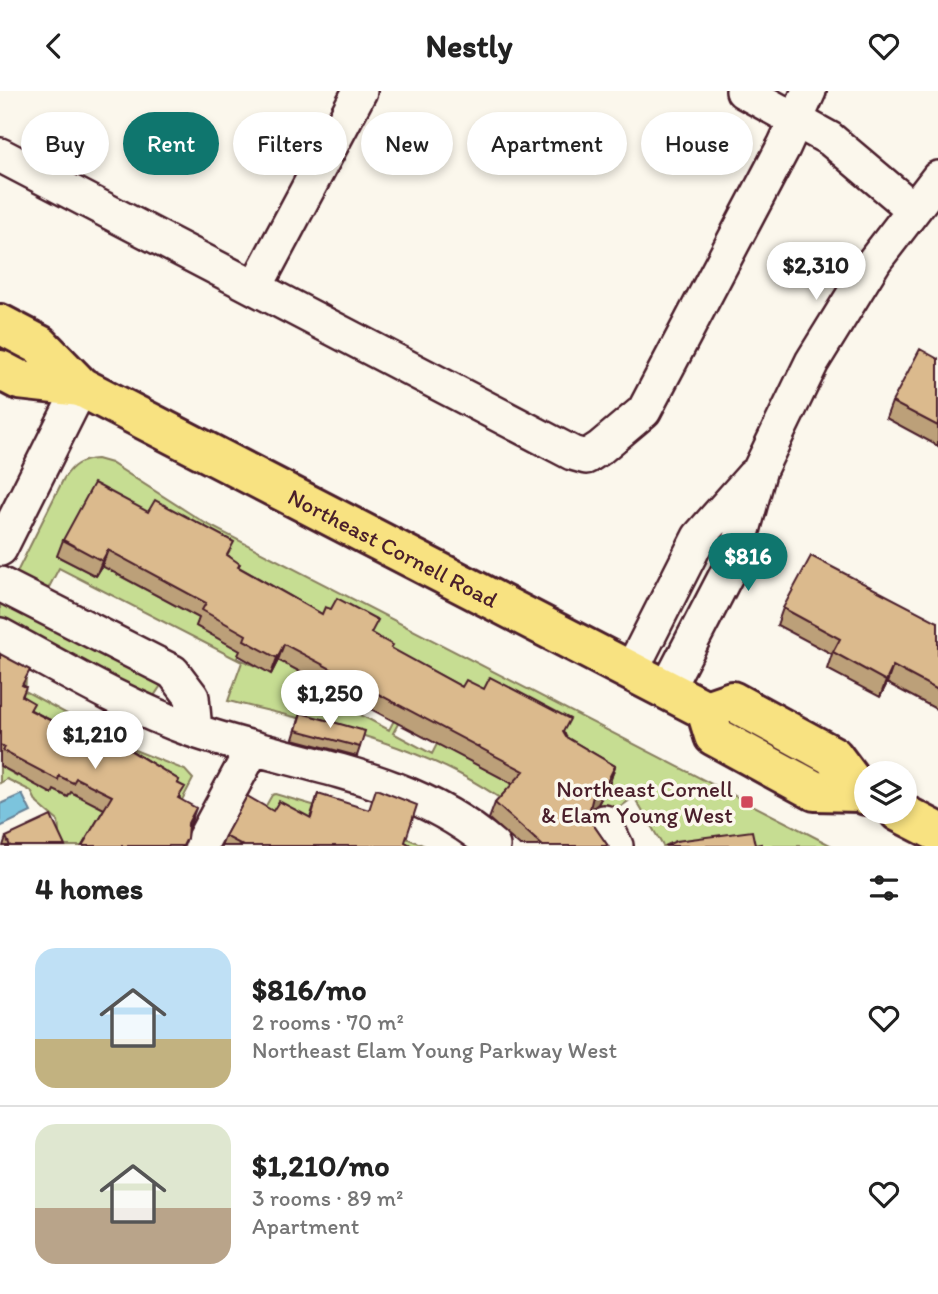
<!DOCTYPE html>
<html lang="en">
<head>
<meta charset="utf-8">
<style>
  :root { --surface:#fff; --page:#f2f2f2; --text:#222; --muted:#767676; --line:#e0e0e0; --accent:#0f766e }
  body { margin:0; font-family:Itim,sans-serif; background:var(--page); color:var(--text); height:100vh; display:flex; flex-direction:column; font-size:26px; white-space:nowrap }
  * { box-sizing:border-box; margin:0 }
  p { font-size:23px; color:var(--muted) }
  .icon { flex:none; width:38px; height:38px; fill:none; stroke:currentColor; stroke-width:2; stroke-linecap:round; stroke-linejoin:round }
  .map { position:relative; height:755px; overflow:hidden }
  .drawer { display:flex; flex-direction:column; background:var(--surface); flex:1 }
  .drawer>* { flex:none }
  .guide { position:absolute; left:21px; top:21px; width:896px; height:63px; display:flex; gap:14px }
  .tools { position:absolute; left:854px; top:670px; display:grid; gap:14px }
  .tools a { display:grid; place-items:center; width:63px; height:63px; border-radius:50%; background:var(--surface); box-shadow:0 4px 10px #0003; font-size:35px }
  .price { position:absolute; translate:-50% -60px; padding:0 16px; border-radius:24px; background:#fff; color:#222; font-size:23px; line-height:46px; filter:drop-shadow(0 2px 4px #0008) }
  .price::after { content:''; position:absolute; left:50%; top:42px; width:21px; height:16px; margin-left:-10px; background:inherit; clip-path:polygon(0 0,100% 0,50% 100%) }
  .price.current { background:var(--accent); color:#fff }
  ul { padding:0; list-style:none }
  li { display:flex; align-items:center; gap:21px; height:175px; padding:0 35px }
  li+li { border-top:2px solid var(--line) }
  li span { display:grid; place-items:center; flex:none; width:196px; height:140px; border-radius:21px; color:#555 }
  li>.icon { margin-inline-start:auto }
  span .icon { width:84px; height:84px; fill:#fffc; stroke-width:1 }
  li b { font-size:30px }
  h2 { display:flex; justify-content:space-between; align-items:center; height:84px; padding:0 35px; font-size:30px }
  .tag { padding:0 24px; border-radius:32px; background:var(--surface); box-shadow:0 4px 10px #0003; font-size:24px; line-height:63px }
  .tag.current { background:var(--accent); color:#fff }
  header { display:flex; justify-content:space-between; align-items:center; height:91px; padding:0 35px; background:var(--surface); font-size:32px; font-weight:800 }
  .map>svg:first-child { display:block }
  .green { fill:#c6dd92; stroke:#887e5e; stroke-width:2; fill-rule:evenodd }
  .water { fill:#7cc4dd; stroke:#688296; stroke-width:2 }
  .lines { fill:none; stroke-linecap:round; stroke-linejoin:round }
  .minor-casing { stroke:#4a1f2b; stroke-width:38 }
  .highway-casing { stroke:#4a1f2b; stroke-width:44 }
  .minor { stroke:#fbf7ec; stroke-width:33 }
  .highway { stroke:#f8e281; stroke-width:38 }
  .wall { fill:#bca079; stroke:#4a1f2b; stroke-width:2 }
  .shaded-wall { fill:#998263; stroke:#4a1f2b; stroke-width:2 }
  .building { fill:#dbba8d; stroke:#4a1f2b; stroke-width:2 }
  .poi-dot { fill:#d1495b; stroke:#fbf7ec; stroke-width:2.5 }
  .labels { text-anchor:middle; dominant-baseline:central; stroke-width:7; stroke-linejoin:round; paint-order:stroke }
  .street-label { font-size:23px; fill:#4a1f2b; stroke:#fbf7ec }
  .poi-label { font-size:23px; fill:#4a1f2b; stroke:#fbf7ec; text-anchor:end }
</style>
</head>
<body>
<header><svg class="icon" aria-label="back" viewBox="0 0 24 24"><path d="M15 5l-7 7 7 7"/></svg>Nestly<svg class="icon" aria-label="heart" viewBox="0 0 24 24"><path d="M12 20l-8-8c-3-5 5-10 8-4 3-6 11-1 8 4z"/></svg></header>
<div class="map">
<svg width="938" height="755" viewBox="0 0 938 755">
  <rect width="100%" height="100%" fill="#fbf7ec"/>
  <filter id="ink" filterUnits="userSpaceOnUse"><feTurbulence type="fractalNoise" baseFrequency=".0143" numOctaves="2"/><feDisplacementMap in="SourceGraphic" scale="14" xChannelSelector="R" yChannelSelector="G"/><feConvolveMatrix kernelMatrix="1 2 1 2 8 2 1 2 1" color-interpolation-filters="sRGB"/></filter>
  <g filter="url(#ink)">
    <path class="green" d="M97 368 111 372 205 432 832 755H663L634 706 615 720 581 755H554C474 663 340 637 228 610L242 571 59 477 35 523 153 582 159 587 160 596 154 605H140L23 546 12 566C27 574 27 584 25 600L127 656 185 679 193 688 158 755H145L156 733 164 737 179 710 172 706 174 702 132 677 119 698 123 700 114 715 110 713 93 743 96 746 91 755H53L50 749 59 741 58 730 37 712 31 700 7 688 0 692V675L17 685 20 681 52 703 54 699 67 706 71 701 82 706 107 657 79 643 65 670 59 667 65 654 32 636 25 649 19 646 29 626 16 619 21 610 17 608 25 593 17 589 21 581 5 572 0 580V515L64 387C73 374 80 369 97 368ZM88 408 142 437 149 425 186 445 179 457 186 460 194 448 228 466 222 480 225 484 258 506 232 555 196 535 200 527 116 483 117 479 104 472 96 485 57 465ZM268 512 316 538 320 532 325 534 331 523 372 545 365 558 387 569 385 573 415 589 389 639 357 622 364 609 347 600 344 604 278 569 271 582 237 567ZM420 593 456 612 460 605 478 614 485 602 522 622 515 634 522 638 529 625 564 644 558 657 561 661 609 691 583 740 554 725 560 712 539 701 536 705 452 660 453 656 439 649 432 663 393 642Z
      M275 703 364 729 425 755H243L272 704Z"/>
    <path class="water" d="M22 703 31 721 0 736V713Z"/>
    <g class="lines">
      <defs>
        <path id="minor" d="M743 0 830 48 913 118
          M0 64 572 362 586 366 600 357 644 320 784 55 809 0
          M255 197 360 0
          M0 458 81 296
          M0 493 173 581 192 606 195 640
          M0 544C63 578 125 615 192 639 293 674 409 682 493 755
          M631 580 699 446 753 385
          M667 598 736 465 760 378 812 271 875 169 938 87
          M604 731 616 755
          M200 755 253 657"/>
        <g id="highway">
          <path id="s1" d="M0 233 40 254 81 296 706 619 714 645 815 700 860 701 866 704"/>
          <path d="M0 279 19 289 81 296"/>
          <path d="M706 619 732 610 833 665 860 701"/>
          <path d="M899 721 938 741"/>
        </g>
      </defs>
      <use href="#minor" class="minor-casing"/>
      <use href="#highway" class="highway-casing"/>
      <use href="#minor" class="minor"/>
      <use href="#highway" class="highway"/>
    </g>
    <path class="wall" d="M938 268V355L886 327 892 311Z
      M63 449 229 465 239 476 322 523 373 543 391 558 462 596 565 643 566 646 615 675 610 691 598 713 590 719 588 726 608 755H520L489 728 495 712 513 693 278 569 271 583 238 564 240 560 196 535 199 527 102 475 96 485 57 465Z
      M783 517 938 531V619L887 592 880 606 827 578 832 563 777 534Z
      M0 563 24 595 23 606 31 619 77 643 111 647 179 689 178 692 180 708 191 731 188 737 187 747 184 755H82L104 718 71 701 68 706 54 699 52 703 0 675Z
      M301 622 360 656 357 665 293 648Z
      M318 703 412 755H221L225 745 273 720 310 727Z
      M6 746 65 755H3Z"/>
    <path class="shaded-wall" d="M108 459 102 475 96 485 102 470Z
      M284 553 278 569 271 583 277 567Z
      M893 575 887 592 880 606 886 590Z
      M615 675 610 691 598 713 588 721 593 705Z
      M196 717 191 731 183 746 188 732Z"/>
    <path class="building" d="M920 258 938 268V335L892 311Z
      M94 392 148 421 155 409 234 451 227 464 240 473 238 476 322 523 325 516 331 518 337 507 378 529 371 542 393 554 391 557 462 596 466 589 484 598 490 586 570 628 563 641 566 646 615 675 604 697 593 705 588 726 608 755H543L495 712 524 680 284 553 277 567 244 549 246 544 202 519 206 512 108 459 102 470 63 449Z
      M811 465 938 531V599L893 575 886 590 833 561 840 548 783 517Z
      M0 563 30 579 22 594 26 596 22 605 34 612 30 619 77 643 84 629 112 643 110 647 179 689 177 692 185 696 178 707 196 717 188 732 187 747 183 755H82L112 705 76 687 73 692 59 685 58 689 3 660 5 656 0 654Z
      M301 622 365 640 360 656 296 639Z
      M376 698 417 714 405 751 412 755H244L225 745 247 705 273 720 279 710 311 727 318 703 369 719Z
      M51 725 65 755H10L6 746Z
      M752 740 755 754 761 753V755H665L676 750Z"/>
  </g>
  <rect class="poi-dot" x="740" y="704" width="14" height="14" rx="3.5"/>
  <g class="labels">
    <g class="street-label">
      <text stroke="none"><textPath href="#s1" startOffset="455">Northeast Cornell Road</textPath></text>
    </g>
    <g class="poi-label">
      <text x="733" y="698">Northeast Cornell<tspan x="733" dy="26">&amp; Elam Young West</tspan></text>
    </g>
  </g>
</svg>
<div class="tools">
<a><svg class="icon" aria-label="layers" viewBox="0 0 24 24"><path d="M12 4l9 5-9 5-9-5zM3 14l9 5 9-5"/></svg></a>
</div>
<b class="price" style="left:816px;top:211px">$2,310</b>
<b class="price current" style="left:748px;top:502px">$816</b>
<b class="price" style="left:330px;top:639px">$1,250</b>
<b class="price" style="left:95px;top:680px">$1,210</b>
<div class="guide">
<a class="tag">Buy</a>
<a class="tag current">Rent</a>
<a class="tag">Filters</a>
<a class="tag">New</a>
<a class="tag">Apartment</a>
<a class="tag">House</a>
</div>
</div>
<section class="drawer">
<h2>4 homes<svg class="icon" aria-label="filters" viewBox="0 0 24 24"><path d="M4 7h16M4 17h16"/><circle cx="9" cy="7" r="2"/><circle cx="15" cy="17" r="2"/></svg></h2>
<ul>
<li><span style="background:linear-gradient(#bfe0f5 65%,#c2b280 0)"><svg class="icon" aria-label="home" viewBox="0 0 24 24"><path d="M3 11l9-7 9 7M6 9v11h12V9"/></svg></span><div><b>$816/mo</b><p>2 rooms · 70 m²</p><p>Northeast Elam Young Parkway West</p></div><svg class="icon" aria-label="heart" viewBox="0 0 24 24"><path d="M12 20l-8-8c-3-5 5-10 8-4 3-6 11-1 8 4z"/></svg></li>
<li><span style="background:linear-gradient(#dfe7d0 60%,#b9a48a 0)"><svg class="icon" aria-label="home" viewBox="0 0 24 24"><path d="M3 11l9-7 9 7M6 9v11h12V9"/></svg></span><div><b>$1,210/mo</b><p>3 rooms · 89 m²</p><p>Apartment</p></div><svg class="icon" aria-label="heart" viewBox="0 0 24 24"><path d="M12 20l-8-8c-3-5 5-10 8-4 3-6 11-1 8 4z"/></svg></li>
</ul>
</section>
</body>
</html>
